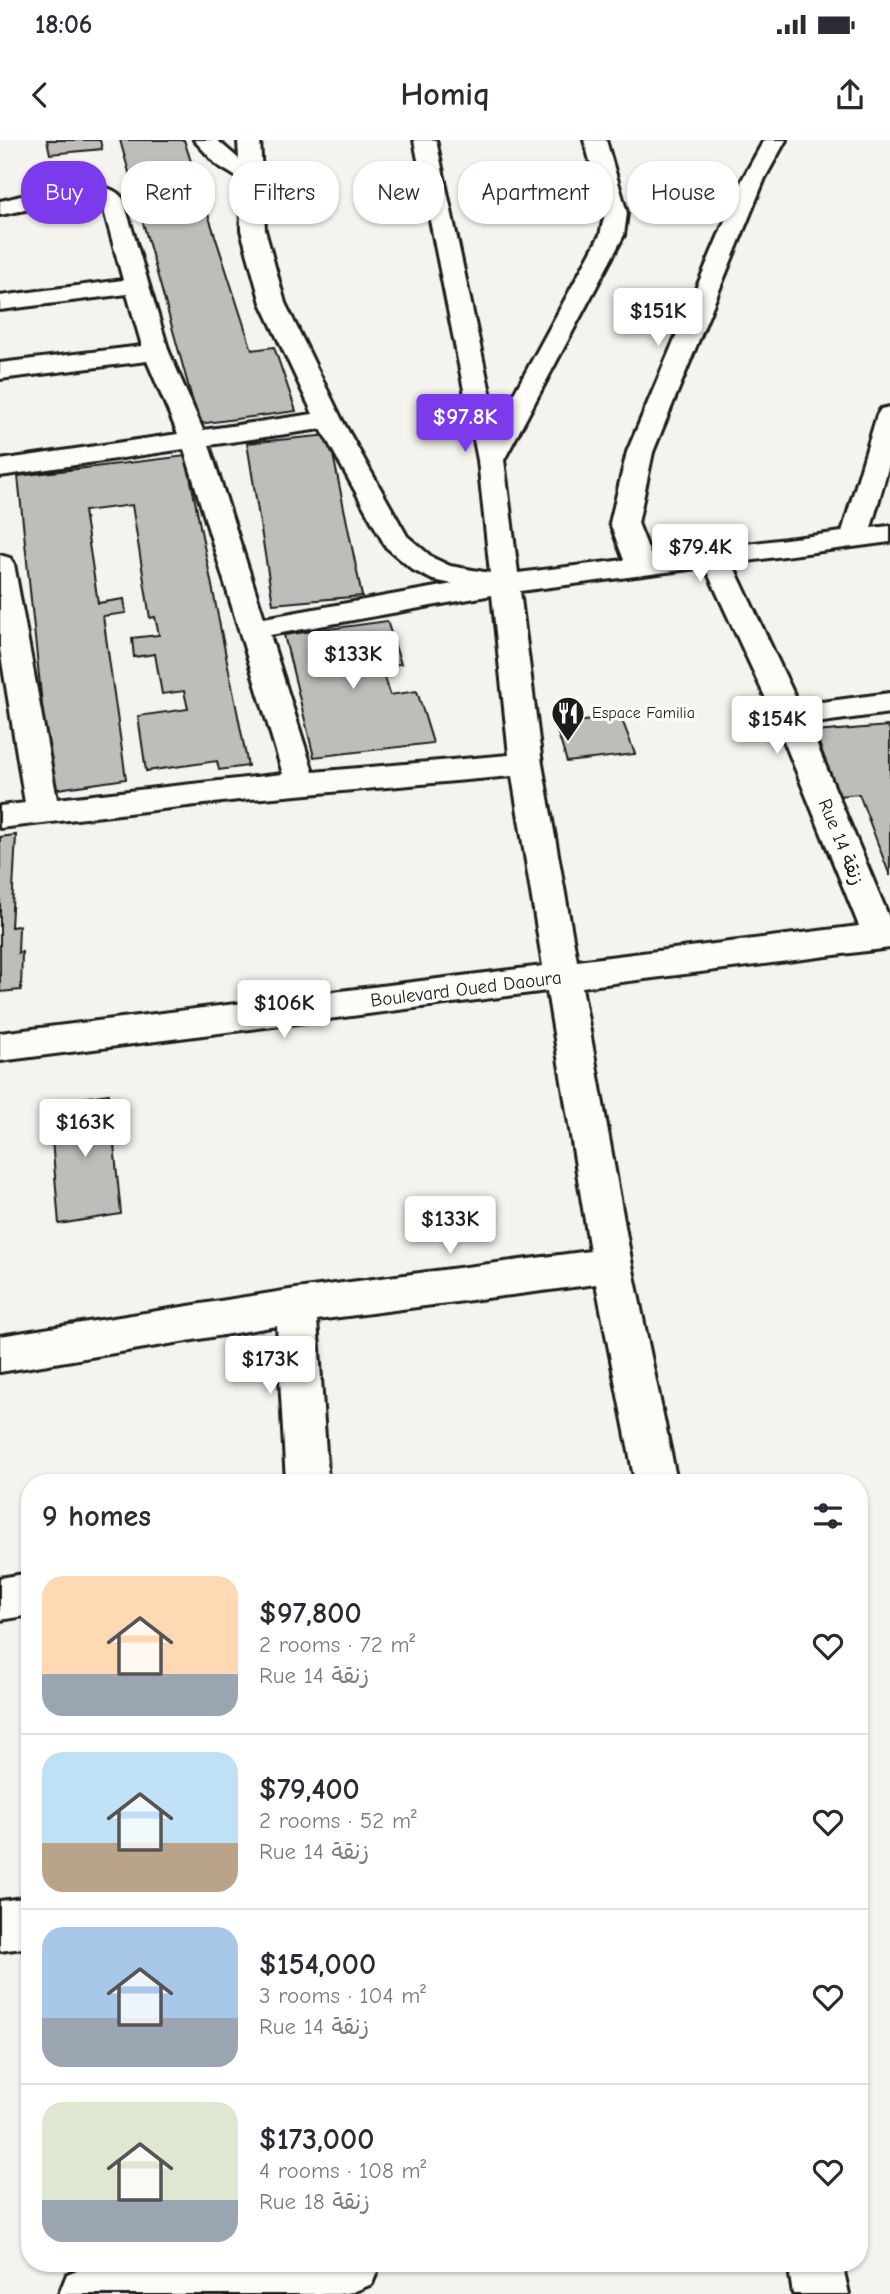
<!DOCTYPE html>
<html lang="en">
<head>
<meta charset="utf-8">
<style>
  :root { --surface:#fff; --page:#f2f2f3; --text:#2b2b33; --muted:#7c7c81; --line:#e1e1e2; --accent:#7c3aed }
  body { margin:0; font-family:"Comic Neue","Playpen Sans Arabic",sans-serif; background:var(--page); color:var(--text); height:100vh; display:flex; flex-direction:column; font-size:26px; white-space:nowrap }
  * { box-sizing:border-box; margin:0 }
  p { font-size:23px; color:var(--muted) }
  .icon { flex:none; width:38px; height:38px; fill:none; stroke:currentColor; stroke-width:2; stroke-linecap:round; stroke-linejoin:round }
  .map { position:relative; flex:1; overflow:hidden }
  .drawer { position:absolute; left:21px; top:1334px; width:847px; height:798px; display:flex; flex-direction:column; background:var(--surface); border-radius:28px; box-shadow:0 2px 5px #0004 }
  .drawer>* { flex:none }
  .top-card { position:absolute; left:21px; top:21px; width:849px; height:63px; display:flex; gap:14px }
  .price { position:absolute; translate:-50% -60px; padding:0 16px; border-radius:7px; background:#fff; color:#222; font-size:23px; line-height:46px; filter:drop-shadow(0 2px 4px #0008) }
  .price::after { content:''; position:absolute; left:50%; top:42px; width:21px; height:16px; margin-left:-10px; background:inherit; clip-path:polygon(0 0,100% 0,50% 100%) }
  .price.active { background:var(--accent); color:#fff }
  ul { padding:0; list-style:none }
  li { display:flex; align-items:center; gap:21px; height:175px; padding:0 21px }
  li+li { border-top:2px solid var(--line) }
  li span { display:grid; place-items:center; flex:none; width:196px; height:140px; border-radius:21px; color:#555 }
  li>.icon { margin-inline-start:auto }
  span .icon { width:84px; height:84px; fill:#fffc; stroke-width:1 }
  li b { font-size:30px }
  h2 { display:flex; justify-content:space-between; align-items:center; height:84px; padding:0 21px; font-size:30px }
  .tag { padding:0 24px; border-radius:28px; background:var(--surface); box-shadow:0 2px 5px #0004; font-size:24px; line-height:63px }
  .tag.active { background:var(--accent); color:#fff }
  .status { display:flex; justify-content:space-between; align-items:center; height:49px; padding:0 35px; background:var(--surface); direction:ltr }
  .status svg { height:19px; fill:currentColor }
  header { display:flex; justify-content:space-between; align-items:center; height:91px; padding:0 21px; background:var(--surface); font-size:32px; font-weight:600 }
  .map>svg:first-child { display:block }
  .building { fill:#bebdba; stroke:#1c1c1c; stroke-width:2 }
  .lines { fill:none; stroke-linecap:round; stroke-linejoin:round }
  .minor-casing { stroke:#1c1c1c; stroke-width:6 }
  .minor { fill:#fdfcf7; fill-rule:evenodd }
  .labels { text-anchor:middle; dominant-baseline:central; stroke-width:6; stroke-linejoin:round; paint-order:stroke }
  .far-poi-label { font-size:16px; fill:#1c1c1c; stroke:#fdfcf7; text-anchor:start }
  .street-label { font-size:19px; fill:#1c1c1c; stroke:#fdfcf7 }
</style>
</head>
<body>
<div class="status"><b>18:06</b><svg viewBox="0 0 49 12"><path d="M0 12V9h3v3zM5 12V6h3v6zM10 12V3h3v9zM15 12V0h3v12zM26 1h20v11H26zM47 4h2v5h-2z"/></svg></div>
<header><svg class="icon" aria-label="back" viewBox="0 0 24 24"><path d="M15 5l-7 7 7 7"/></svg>Homiq<svg class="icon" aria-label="share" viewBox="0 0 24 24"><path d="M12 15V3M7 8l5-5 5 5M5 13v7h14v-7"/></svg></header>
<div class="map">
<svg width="890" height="2154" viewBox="0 0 890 2154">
  <rect width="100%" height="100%" fill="#f4f3ee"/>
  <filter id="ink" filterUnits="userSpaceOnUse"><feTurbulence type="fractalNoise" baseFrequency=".0143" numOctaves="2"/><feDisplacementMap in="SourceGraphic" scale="14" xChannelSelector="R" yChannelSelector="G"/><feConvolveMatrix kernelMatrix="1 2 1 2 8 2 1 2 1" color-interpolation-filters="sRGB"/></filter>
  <g filter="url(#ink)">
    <path class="building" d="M47 0H100L102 9 50 14Z
      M120 0H184L252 210 274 207 296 271 199 284Z
      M329 295 362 456 273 464 247 303Z
      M186 316 248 626 219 630 217 621 146 631 138 576 188 569 184 551 162 554 155 514 134 517 132 498 159 495 155 477 150 478 132 365 84 371 98 463 124 459 126 473 103 476 126 639 51 650 18 336Z
      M387 481 401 524 382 526 390 555 417 551 433 603 314 617 284 495Z
      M621 577 635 614 567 622 555 584Z
      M888 586 890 591V736L859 654 838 656 815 592Z
      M16 695 11 787 19 786 18 813 22 812 21 850 0 852V697Z
      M109 954 121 1074 59 1084 49 963Z"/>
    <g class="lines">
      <defs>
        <path id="minor" d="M194 0H217L239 19 238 0H260L265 90 285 163 342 280 407 396 433 418 450 426 490 433 478 320 414 0H436L497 285 600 95 605 73 584 0H606L627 73 624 95 504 320 518 433 624 420 610 383 627 312 743 38 764 0H786L765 38 653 312 638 383 651 416 842 392 877 275 881 269 890 267V321L871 388 890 386V402L732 423 799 565 890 553V573L808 584 890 780V808L582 847 632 1125 677 1342H635L596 1144 317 1180 328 1342H286L277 1186 0 1232V1196L296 1149 590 1111 547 851 0 921V893L543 826 512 636 239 660 0 688V666L25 663 0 509V415L10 418 14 424 57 659 283 634 184 309 0 336V320L178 294 147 221 0 239V223L142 206 127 154 0 170V156L123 140 102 63 85 58 0 75V61C29 55 103 30 123 59L169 212 203 290 313 274 261 163 241 90 240 39 217 25ZM321 289 386 407 413 430 433 440 453 444 264 478 209 305ZM705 427 774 576 859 786 577 821 542 624 520 451ZM492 455 509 615 313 632 270 495Z
          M30 1433V1475L0 1480V1438Z
          M30 1757V1807L0 1811V1761Z
          M120 2123H379L380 2125 372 2144 353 2152 339 2154H59L67 2134 87 2126Z
          M788 2123H842L849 2154H793Z"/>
      </defs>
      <use href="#minor" class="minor-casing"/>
      <use href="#minor" class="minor"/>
    </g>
  </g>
  <defs>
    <symbol id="restaurant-pin" viewBox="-11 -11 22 30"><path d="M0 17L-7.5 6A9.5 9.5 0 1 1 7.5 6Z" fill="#1c1c1c" stroke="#fdfcf7"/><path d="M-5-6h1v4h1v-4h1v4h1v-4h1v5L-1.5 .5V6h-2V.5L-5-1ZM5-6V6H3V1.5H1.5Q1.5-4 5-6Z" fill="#fff"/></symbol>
  </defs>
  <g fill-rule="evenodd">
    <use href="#restaurant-pin" x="549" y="554" width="38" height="52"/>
  </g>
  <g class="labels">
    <g class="far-poi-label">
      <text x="592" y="573">Espace Familia</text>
    </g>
    <g class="street-label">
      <text transform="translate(841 702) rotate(68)">Rue 14 زنقة</text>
      <text transform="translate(466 849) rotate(-7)">Boulevard Oued Daoura</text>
    </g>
  </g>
</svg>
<b class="price" style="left:658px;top:208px">$151K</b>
<b class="price active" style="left:465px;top:314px">$97.8K</b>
<b class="price" style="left:700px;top:444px">$79.4K</b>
<b class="price" style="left:353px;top:551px">$133K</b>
<b class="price" style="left:777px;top:616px">$154K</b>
<b class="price" style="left:284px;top:900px">$106K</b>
<b class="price" style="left:85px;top:1019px">$163K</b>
<b class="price" style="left:450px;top:1116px">$133K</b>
<b class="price" style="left:270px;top:1256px">$173K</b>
<div class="top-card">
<a class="tag active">Buy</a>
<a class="tag">Rent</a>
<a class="tag">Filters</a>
<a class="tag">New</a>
<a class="tag">Apartment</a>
<a class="tag">House</a>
</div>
<section class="drawer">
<h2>9 homes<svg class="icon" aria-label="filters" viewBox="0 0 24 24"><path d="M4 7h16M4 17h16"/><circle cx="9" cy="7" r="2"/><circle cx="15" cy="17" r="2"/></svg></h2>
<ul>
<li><span style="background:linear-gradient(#ffd9b3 70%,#9aa5b1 0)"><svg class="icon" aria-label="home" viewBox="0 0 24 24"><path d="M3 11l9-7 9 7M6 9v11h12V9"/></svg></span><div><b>$97,800</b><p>2 rooms · 72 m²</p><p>Rue 14 زنقة</p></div><svg class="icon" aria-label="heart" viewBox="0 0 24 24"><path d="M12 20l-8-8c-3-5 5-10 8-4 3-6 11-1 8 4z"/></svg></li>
<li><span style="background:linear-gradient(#bfe0f5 65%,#b9a48a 0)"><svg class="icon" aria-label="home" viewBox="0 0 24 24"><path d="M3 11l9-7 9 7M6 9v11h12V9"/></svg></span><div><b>$79,400</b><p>2 rooms · 52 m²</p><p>Rue 14 زنقة</p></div><svg class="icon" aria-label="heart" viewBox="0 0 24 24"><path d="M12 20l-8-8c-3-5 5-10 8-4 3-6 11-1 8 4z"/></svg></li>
<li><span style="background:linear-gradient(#a9c7e8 65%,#9aa5b1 0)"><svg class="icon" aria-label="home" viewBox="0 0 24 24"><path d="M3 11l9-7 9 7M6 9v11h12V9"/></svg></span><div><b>$154,000</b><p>3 rooms · 104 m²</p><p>Rue 14 زنقة</p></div><svg class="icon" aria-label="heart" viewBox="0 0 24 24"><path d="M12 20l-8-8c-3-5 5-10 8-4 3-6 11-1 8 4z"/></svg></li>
<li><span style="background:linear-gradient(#dfe7d0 70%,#9aa5b1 0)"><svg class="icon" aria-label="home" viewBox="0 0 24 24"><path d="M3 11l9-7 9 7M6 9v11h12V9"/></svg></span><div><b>$173,000</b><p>4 rooms · 108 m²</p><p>Rue 18 زنقة</p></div><svg class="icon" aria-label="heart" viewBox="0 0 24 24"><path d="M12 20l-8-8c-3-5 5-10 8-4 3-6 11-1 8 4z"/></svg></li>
</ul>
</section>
</div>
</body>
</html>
